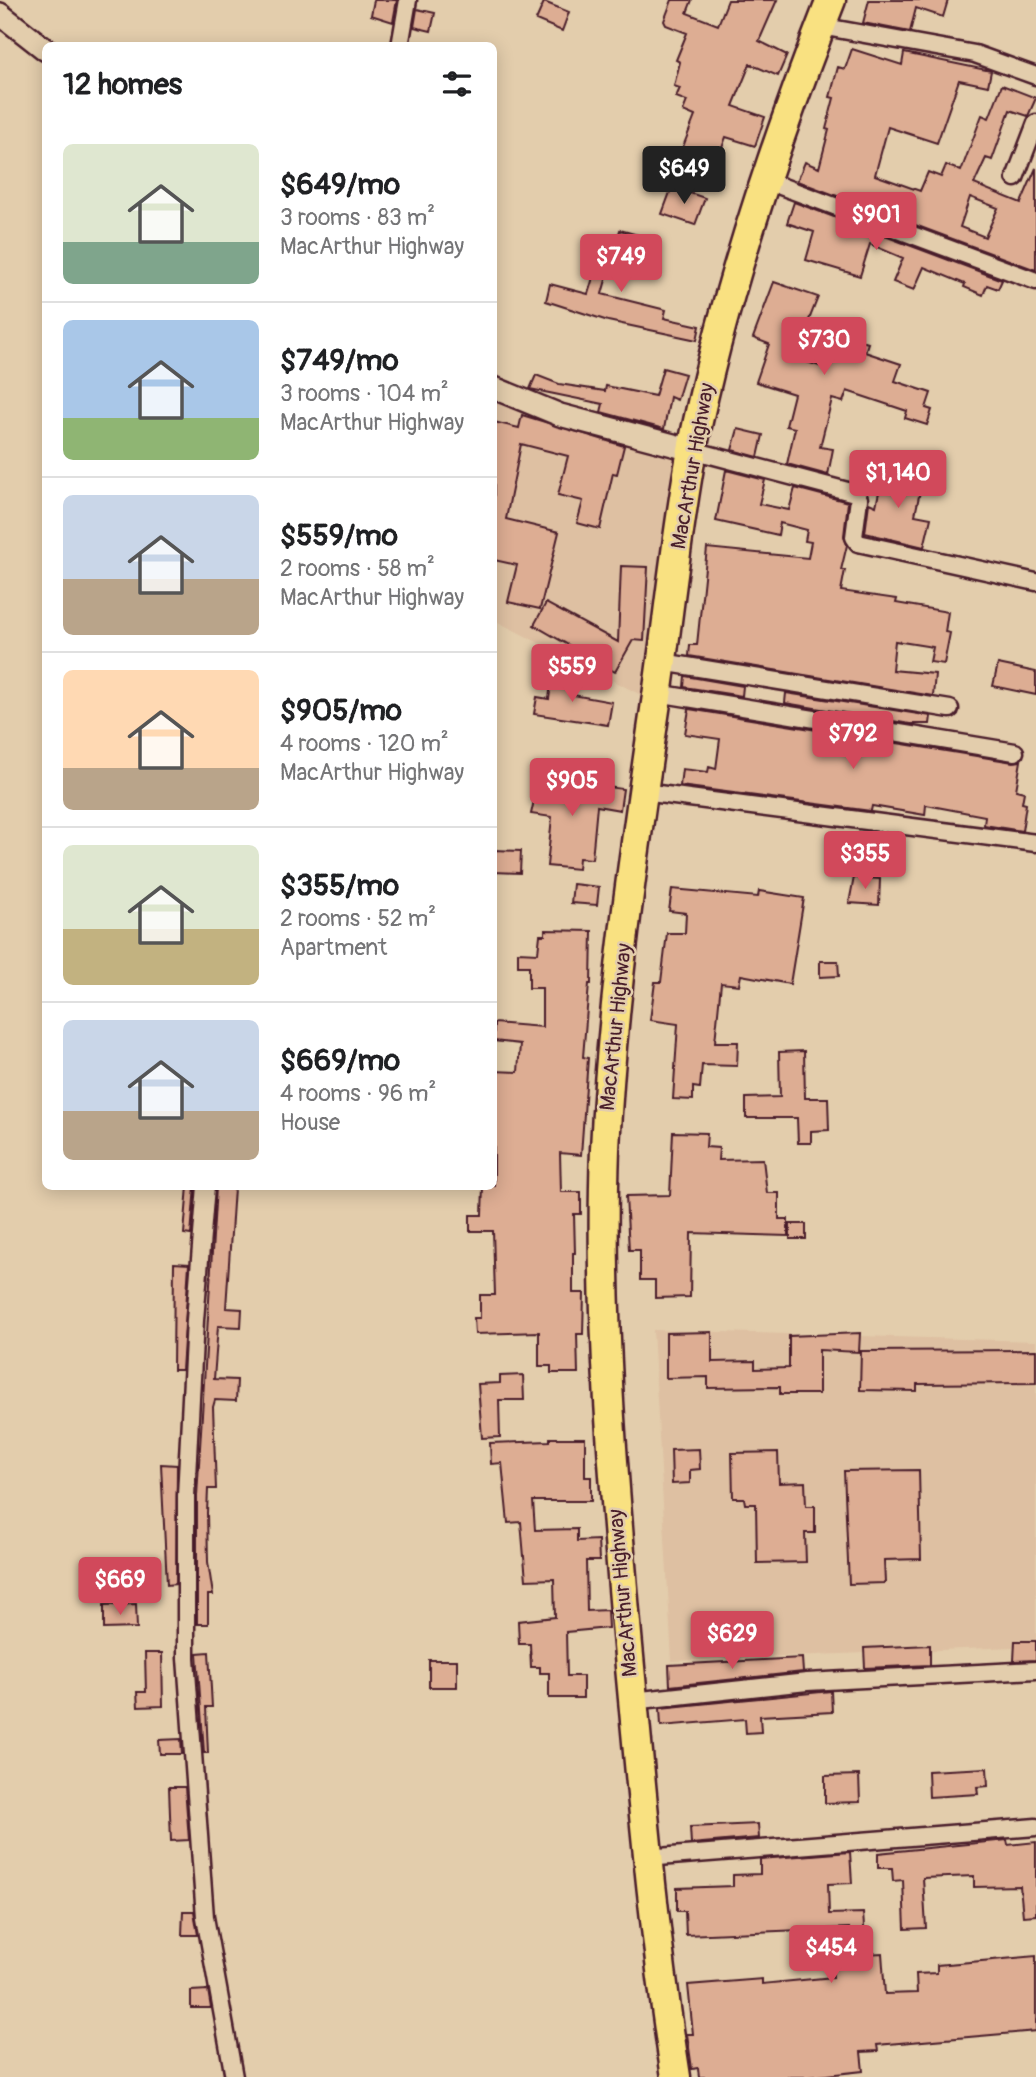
<!DOCTYPE html>
<html lang="en">
<head>
<meta charset="utf-8">
<style>
  :root { --surface:#fff; --page:#f2f2f2; --text:#202124; --muted:#757577; --line:#e0e0e0; --accent:#d1495b }
  body { margin:0; font-family:Pangolin,sans-serif; background:var(--page); color:var(--text); height:100vh; display:flex; flex-direction:column; font-size:26px; white-space:nowrap }
  * { box-sizing:border-box; margin:0 }
  p { font-size:23px; color:var(--muted) }
  .icon { flex:none; width:38px; height:38px; fill:none; stroke:currentColor; stroke-width:2; stroke-linecap:round; stroke-linejoin:round }
  .map { position:relative; flex:1; overflow:hidden }
  .sheet { position:absolute; left:42px; top:42px; width:455px; height:1148px; display:flex; flex-direction:column; background:var(--surface); border-radius:10px; box-shadow:0 4px 18px #0003 }
  .sheet>* { flex:none }
  .price { position:absolute; translate:-50% -60px; padding:0 16px; border-radius:7px; background:var(--accent); color:#fff; font-size:23px; line-height:46px; filter:drop-shadow(0 2px 4px #0008) }
  .price::after { content:''; position:absolute; left:50%; top:42px; width:21px; height:16px; margin-left:-10px; background:inherit; clip-path:polygon(0 0,100% 0,50% 100%) }
  .price.active { background:#222; color:#fff }
  ul { padding:0; list-style:none }
  li { display:flex; align-items:center; gap:21px; height:175px; padding:0 21px }
  li+li { border-top:2px solid var(--line) }
  li span { display:grid; place-items:center; flex:none; width:196px; height:140px; border-radius:10px; color:#555 }
  li>.icon { margin-inline-start:auto }
  span .icon { width:84px; height:84px; fill:#fffc; stroke-width:1 }
  li b { font-size:30px }
  h2 { display:flex; justify-content:space-between; align-items:center; height:84px; padding:0 21px; font-size:30px }
  .map>svg:first-child { display:block }
  .built { fill:#dec0a2 }
  .building { fill:#ddad93; stroke:#4a1f2b; stroke-width:2; fill-rule:evenodd }
  .lines { fill:none; stroke-linecap:round; stroke-linejoin:round }
  .minor-casing { stroke:#4a1f2b; stroke-width:21 }
  .tertiary-casing { stroke:#4a1f2b; stroke-width:26 }
  .trunk-casing { stroke:#4a1f2b; stroke-width:33 }
  .minor { stroke:#e3cdac; stroke-width:16 }
  .tertiary { stroke:#e3cdac; stroke-width:21 }
  .trunk { stroke:#f9e181; stroke-width:28 }
  .labels { text-anchor:middle; dominant-baseline:central; stroke-width:5; stroke-linejoin:round; paint-order:stroke }
  .street-label { font-size:21px; fill:#4a1f2b; stroke:#e3cdac }
</style>
</head>
<body>
<div class="map">
<svg width="1036" height="2077" viewBox="0 0 1036 2077">
  <rect width="100%" height="100%" fill="#e3cdac"/>
  <filter id="ink" filterUnits="userSpaceOnUse"><feTurbulence type="fractalNoise" baseFrequency=".0143" numOctaves="2"/><feDisplacementMap in="SourceGraphic" scale="14" xChannelSelector="R" yChannelSelector="G"/><feConvolveMatrix kernelMatrix="1 2 1 2 8 2 1 2 1" color-interpolation-filters="sRGB"/></filter>
  <g filter="url(#ink)">
    <path class="built" d="M494 399 677 458 641 695 494 620Z
      M653 1330 1036 1341V1646L672 1661Z"/>
    <path class="building" d="M374 0H397L393 22 371 15Z
      M672 0H692L687 13 718 25 728 0H777L759 41 787 55 778 76 750 64 733 106 765 117 755 146 726 137 714 170 679 157 695 116 683 111 687 101 676 97 680 88 674 86 680 62 676 60 687 33 666 25 664 21Z
      M869 0H948L943 17 916 8 910 32 863 23Z
      M544 2 569 12 562 31 536 20Z
      M417 9 435 13 431 31 414 27Z
      M852 49 902 65 904 53 991 71 988 86 959 80 937 143 888 127 875 175 920 191 928 172 941 177 946 165 961 171 982 115 989 118 1002 85 1036 98 1028 116 1010 110 992 160 986 158 974 184 1021 203 1036 168V270L797 181 805 162 819 168 829 130 826 129 834 98 830 97 838 67 845 69ZM970 197 998 208 985 237 960 227Z
      M672 187 705 198 695 225 662 214Z
      M794 202 1002 280 998 289 987 285 983 295 964 287 965 284 924 267 914 290 893 282 903 258 870 244 860 276 806 260 814 232 787 223Z
      M620 230 656 240 650 264 613 255 602 294 666 310 664 318 700 326 697 340 608 321 546 301 550 284 588 294 602 248 614 252Z
      M774 282 818 297 794 358 826 368 838 334 868 343 865 352 901 364 895 381 931 393 926 408 932 410 927 425 905 418 907 411 847 391 843 402 832 399 820 447 833 449 828 475 787 464 795 428 786 426 794 394 756 382 769 344 753 338Z
      M663 368 685 374 677 400 670 397 664 429 601 412 603 404 530 389 536 375 559 384 605 391 606 386 655 396Z
      M522 415 624 446 617 474 613 473 600 529 577 523 583 501 558 495 568 456 521 444 506 519 559 532 540 609 508 602 517 565 494 560V422L519 428Z
      M738 429 763 435 758 457 732 450Z
      M884 469 923 477 915 515 931 518 924 547 865 533 869 503 876 506Z
      M726 470 765 480 759 504 789 510 795 488 848 502 844 536 847 545 841 570H845L841 591 897 599 896 603 948 612 945 632 950 633 944 664 930 662 933 647 895 641 892 670 935 674 933 696 689 656 690 645H697L707 548 808 558 811 542 805 541 807 530 780 523 778 535 716 521Z
      M621 566 648 567 644 641 633 640 615 672 534 625 546 603 618 642Z
      M998 664 1036 672V695L993 686Z
      M552 676 576 681 573 695 612 702 608 725 534 714 537 697 549 699Z
      M685 676 743 686 742 696 684 687Z
      M786 693 931 716 930 724H910L785 703Z
      M689 709 1013 762 1021 761 1016 790 1024 792 1022 803 1026 804 1022 831 984 825 985 816 926 805 925 815 872 806 871 811 680 786 682 769 708 772 709 767 716 769 720 739 685 734Z
      M539 778 623 789 620 810 597 806 592 859 579 858 578 869 547 866 552 817 531 814Z
      M494 850 521 851 520 873 494 872Z
      M854 877 880 879 879 905 849 903Z
      M573 884 599 887 597 905 571 903Z
      M672 889 758 897 759 891 804 898 790 984 741 975 739 985 721 983 715 1042H738L737 1066 702 1065 700 1088 693 1087V1100L673 1099 678 1024 650 1020 655 982H661L667 933H685L686 913 669 911Z
      M545 930 592 931 591 984H589L583 1057 588 1058 581 1155 560 1153 561 1192H581V1214H574L575 1253H573V1293H584L583 1334H577L578 1373H551V1366H539V1332L475 1334 474 1318H480V1295H495L493 1231H470V1215H482L483 1186H494V1071L518 1072 520 1044 494 1041V1023L542 1027V988H529V966H518V952L538 953 540 935H545Z
      M820 961H838L839 976 820 977Z
      M804 1051 805 1098H828L829 1130 811 1131V1143H798L797 1118H746V1098L780 1097 779 1052Z
      M673 1132 707 1133 706 1147 719 1148 718 1160 763 1159 767 1193H779V1219H788V1236L691 1233 690 1297 655 1298V1280H640V1250H629L626 1196 670 1195Z
      M188 1186H195L191 1235 184 1234Z
      M216 1187 234 1188 226 1308 242 1309 241 1327 218 1326 214 1379 237 1380 236 1401 215 1400 213 1407 216 1489H208L207 1513 208 1562 213 1595H208V1624H197V1496Z
      M790 1224H806V1239H790Z
      M174 1263 189 1264 182 1370H173Z
      M712 1332V1362L755 1361V1369L789 1368V1336L860 1333 859 1352 819 1350V1394H780V1387L708 1388V1377L666 1378V1333Z
      M1036 1350V1383L917 1384V1391L860 1390 861 1351Z
      M523 1375 524 1400H499L500 1437 482 1438 478 1384 500 1383V1376Z
      M550 1438H585V1477H591V1501H533L535 1530 577 1529V1541L598 1540 599 1561H586L587 1611 607 1610 608 1628 566 1632 567 1676H583V1698H549V1673H540V1667H531L530 1644H519L518 1621 555 1617 554 1579 526 1580 521 1522 508 1523 502 1463 491 1464 490 1443 550 1441Z
      M699 1449 700 1469 690 1470V1483L672 1484 671 1450Z
      M778 1452 779 1483 805 1482 806 1506H815V1533H805L806 1562 757 1563 756 1504H745L744 1498H733L732 1453Z
      M161 1464 177 1465 176 1584 167 1585Z
      M919 1470 921 1559 884 1560 885 1583 849 1584 844 1471Z
      M136 1604 137 1628 104 1629V1605Z
      M1015 1641H1036V1660L1014 1661Z
      M930 1645V1665L865 1668 864 1648Z
      M209 1652 212 1707H206L208 1753H204L197 1653Z
      M145 1653H162L163 1706 138 1707 137 1692H146Z
      M802 1658 803 1672 670 1686 669 1665Z
      M429 1660H457V1687H429Z
      M831 1691 832 1712 760 1716 761 1732 746 1733 745 1719 661 1726 660 1708Z
      M181 1739 182 1754H160L159 1740Z
      M987 1768 988 1786 977 1787 978 1794 929 1797 928 1771Z
      M859 1775 860 1802 825 1803V1776Z
      M169 1787H185L189 1840 171 1841Z
      M758 1824 759 1838 691 1844 690 1827Z
      M1007 1840 1008 1845 1036 1842V1915L1023 1916 1020 1886 974 1887V1876L923 1878 926 1928 905 1929 903 1880 893 1881 892 1868H878V1853Z
      M850 1852 852 1883 828 1884 829 1914 863 1913 866 1954 882 1953 885 1994 917 1993 916 1974 937 1973V1965L1036 1956V2031L877 2045 878 2051 861 2052 863 2071 808 2077H699L698 2068 692 2069 687 2034H693L688 1985 762 1979V1984L833 1977 831 1957 849 1956V1928L686 1935 685 1911H677V1888L733 1886V1875L760 1874V1859Z
      M183 1911H194L198 1935H182Z
      M208 1990 211 2008H191V1991Z"/>
    <g class="lines">
      <defs>
        <path id="minor" d="M820 26 975 54 1036 76
          M400 46 408 0
          M1015 178 1036 123
          M767 181 1036 281
          M692 450 855 493 859 499 854 537 858 543 1036 582
          M662 662 950 709
          M657 693 1015 752
          M643 792 1036 843
          M206 1186 195 1320 186 1496V1658L205 1917 234 2077
          M632 1701 807 1682 1036 1670
          M646 1858 1036 1827"/>
        <path id="tertiary" d="M0 14 46 50
          M494 388 560 415 692 450"/>
        <path id="trunk" d="M676 2077C653 1930 641 1783 627 1635 613 1473 599 1312 605 1149 612 998 635 846 657 696 669 613 677 528 693 445 723 297 776 140 831 0"/>
      </defs>
      <use href="#minor" class="minor-casing"/>
      <use href="#tertiary" class="tertiary-casing"/>
      <use href="#trunk" class="trunk-casing"/>
      <use href="#minor" class="minor"/>
      <use href="#tertiary" class="tertiary"/>
      <use href="#trunk" class="trunk"/>
    </g>
  </g>
  <g class="labels">
    <g class="street-label">
      <text transform="translate(693 466) rotate(-80)">MacArthur Highway</text>
      <text transform="translate(616 1027) rotate(-84)">MacArthur Highway</text>
      <text transform="translate(623 1593) rotate(-95)">MacArthur Highway</text>
    </g>
  </g>
</svg>
<b class="price active" style="left:684px;top:206px">$649</b>
<b class="price" style="left:876px;top:252px">$901</b>
<b class="price" style="left:621px;top:294px">$749</b>
<b class="price" style="left:824px;top:377px">$730</b>
<b class="price" style="left:898px;top:510px">$1,140</b>
<b class="price" style="left:572px;top:704px">$559</b>
<b class="price" style="left:853px;top:771px">$792</b>
<b class="price" style="left:572px;top:818px">$905</b>
<b class="price" style="left:865px;top:891px">$355</b>
<b class="price" style="left:120px;top:1617px">$669</b>
<b class="price" style="left:732px;top:1671px">$629</b>
<b class="price" style="left:831px;top:1985px">$454</b>
<section class="sheet">
<h2>12 homes<svg class="icon" aria-label="filters" viewBox="0 0 24 24"><path d="M4 7h16M4 17h16"/><circle cx="9" cy="7" r="2"/><circle cx="15" cy="17" r="2"/></svg></h2>
<ul>
<li><span style="background:linear-gradient(#dfe7d0 70%,#7fa58c 0)"><svg class="icon" aria-label="home" viewBox="0 0 24 24"><path d="M3 11l9-7 9 7M6 9v11h12V9"/></svg></span><div><b>$649/mo</b><p>3 rooms · 83 m²</p><p>MacArthur Highway</p></div></li>
<li><span style="background:linear-gradient(#a9c7e8 70%,#8fb573 0)"><svg class="icon" aria-label="home" viewBox="0 0 24 24"><path d="M3 11l9-7 9 7M6 9v11h12V9"/></svg></span><div><b>$749/mo</b><p>3 rooms · 104 m²</p><p>MacArthur Highway</p></div></li>
<li><span style="background:linear-gradient(#c9d6e8 60%,#b9a48a 0)"><svg class="icon" aria-label="home" viewBox="0 0 24 24"><path d="M3 11l9-7 9 7M6 9v11h12V9"/></svg></span><div><b>$559/mo</b><p>2 rooms · 58 m²</p><p>MacArthur Highway</p></div></li>
<li><span style="background:linear-gradient(#ffd9b3 70%,#b9a48a 0)"><svg class="icon" aria-label="home" viewBox="0 0 24 24"><path d="M3 11l9-7 9 7M6 9v11h12V9"/></svg></span><div><b>$905/mo</b><p>4 rooms · 120 m²</p><p>MacArthur Highway</p></div></li>
<li><span style="background:linear-gradient(#dfe7d0 60%,#c2b280 0)"><svg class="icon" aria-label="home" viewBox="0 0 24 24"><path d="M3 11l9-7 9 7M6 9v11h12V9"/></svg></span><div><b>$355/mo</b><p>2 rooms · 52 m²</p><p>Apartment</p></div></li>
<li><span style="background:linear-gradient(#c9d6e8 65%,#b9a48a 0)"><svg class="icon" aria-label="home" viewBox="0 0 24 24"><path d="M3 11l9-7 9 7M6 9v11h12V9"/></svg></span><div><b>$669/mo</b><p>4 rooms · 96 m²</p><p>House</p></div></li>
</ul>
</section>
</div>
</body>
</html>
